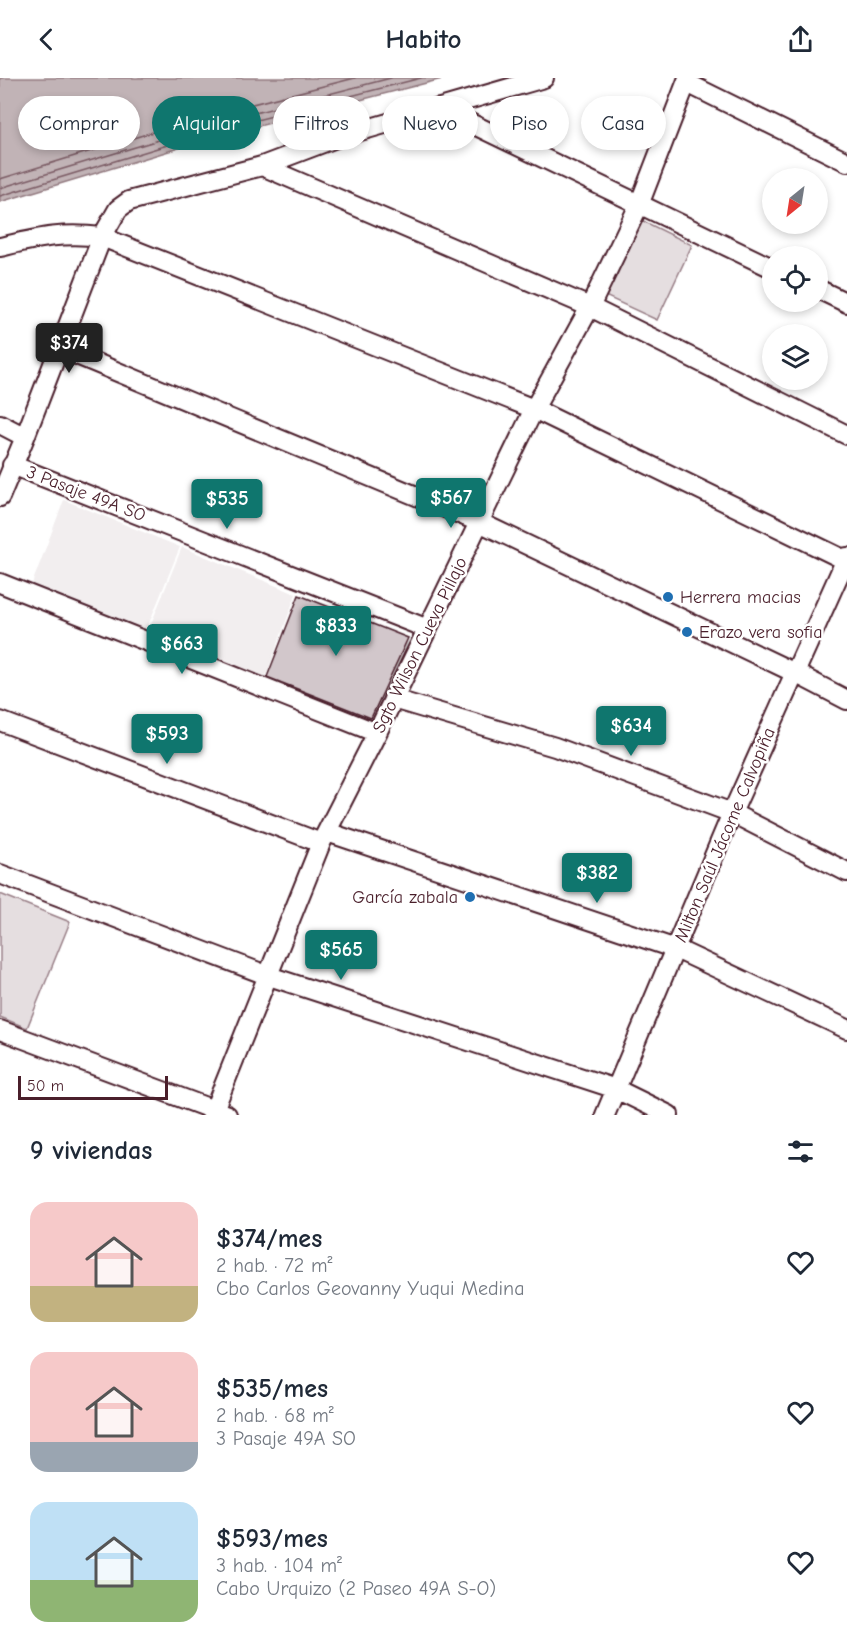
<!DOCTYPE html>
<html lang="es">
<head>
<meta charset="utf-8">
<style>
  :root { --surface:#fff; --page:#f2f2f3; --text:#1f2937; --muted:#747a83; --accent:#0f766e }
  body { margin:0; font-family:"Comic Neue",sans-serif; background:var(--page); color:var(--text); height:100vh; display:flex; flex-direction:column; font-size:22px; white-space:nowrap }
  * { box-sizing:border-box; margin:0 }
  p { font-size:20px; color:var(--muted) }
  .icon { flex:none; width:33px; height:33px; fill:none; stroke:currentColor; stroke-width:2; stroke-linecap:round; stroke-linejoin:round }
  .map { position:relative; height:1037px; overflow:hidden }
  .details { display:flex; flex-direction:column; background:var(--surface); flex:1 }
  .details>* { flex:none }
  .guide { position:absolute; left:18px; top:18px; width:812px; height:54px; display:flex; gap:12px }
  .needle { width:39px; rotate:210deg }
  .tools { position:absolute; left:762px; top:90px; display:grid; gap:12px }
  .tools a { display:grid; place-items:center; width:66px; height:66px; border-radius:50%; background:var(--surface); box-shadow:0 3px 9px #0003; font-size:30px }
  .scale { position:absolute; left:18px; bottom:15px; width:150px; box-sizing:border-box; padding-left:6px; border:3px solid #4a1f2b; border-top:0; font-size:16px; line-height:21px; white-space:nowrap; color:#4a1f2b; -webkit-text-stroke:4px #fff; paint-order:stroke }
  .price { position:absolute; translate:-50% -51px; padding:0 14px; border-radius:6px; background:var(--accent); color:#fff; font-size:20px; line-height:39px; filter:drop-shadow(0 2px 3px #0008) }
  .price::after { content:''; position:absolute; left:50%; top:36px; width:18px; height:14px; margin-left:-9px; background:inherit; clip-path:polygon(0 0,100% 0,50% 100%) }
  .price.active { background:#222; color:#fff }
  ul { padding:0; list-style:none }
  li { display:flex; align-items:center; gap:18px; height:150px; padding:0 30px }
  li span { display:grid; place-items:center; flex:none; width:168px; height:120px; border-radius:18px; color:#555 }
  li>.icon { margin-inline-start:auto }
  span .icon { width:72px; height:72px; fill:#fffc; stroke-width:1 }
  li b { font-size:26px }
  h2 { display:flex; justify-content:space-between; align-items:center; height:72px; padding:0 30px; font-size:26px }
  .pill { padding:0 21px; border-radius:27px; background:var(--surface); box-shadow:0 3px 9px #0003; font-size:21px; line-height:54px }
  .pill.active { background:var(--accent); color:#fff }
  header { display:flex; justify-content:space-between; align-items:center; height:78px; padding:0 30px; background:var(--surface); font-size:27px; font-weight:700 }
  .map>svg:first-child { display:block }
  .built { fill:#f2eeef }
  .green { fill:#e5dee0; stroke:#987e86; stroke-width:1.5 }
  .water { fill:#c1b3b6; stroke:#91787e; stroke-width:1.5 }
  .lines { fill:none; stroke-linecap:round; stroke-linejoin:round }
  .shore { stroke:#7a5a63; stroke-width:1.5 }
  .building { fill:#d2c7cb; stroke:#4a1f2b; stroke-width:1.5; filter:url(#shadow) }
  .street-casing { stroke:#4a1f2b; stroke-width:22 }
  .street { stroke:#fff; stroke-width:18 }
  .poi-dot { fill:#1f6fb2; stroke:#fff; stroke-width:2 }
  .labels { text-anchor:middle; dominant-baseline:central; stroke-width:5; stroke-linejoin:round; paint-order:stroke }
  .street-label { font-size:18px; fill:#4a1f2b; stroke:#fff }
  .poi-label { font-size:18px; fill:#4a1f2b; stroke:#fff; text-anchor:start }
</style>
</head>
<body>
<header><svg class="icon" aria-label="back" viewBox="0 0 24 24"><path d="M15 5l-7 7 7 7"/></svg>Habito<svg class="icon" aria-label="share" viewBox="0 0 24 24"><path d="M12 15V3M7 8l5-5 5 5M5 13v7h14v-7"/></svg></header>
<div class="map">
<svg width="847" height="1037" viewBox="0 0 847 1037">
  <defs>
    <filter id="shadow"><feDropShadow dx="3.5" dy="6" stdDeviation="3" flood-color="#0004"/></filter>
  </defs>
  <rect width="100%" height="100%" fill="#fff"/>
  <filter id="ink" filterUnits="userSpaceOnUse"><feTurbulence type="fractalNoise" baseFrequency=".0167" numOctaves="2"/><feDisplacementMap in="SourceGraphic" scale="12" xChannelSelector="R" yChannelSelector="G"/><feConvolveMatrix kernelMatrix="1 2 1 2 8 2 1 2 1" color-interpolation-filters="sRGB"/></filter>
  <g filter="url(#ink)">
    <path class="built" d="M64 422 180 469 145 555 30 511Z
      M182 469 296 516 264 603 147 556Z"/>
    <path class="green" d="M641 142 692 167 657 242 605 218Z
      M0 816 70 844 27 950 0 939Z"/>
    <path class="water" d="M0 0H446L212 60 0 124Z"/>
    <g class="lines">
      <path class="shore" d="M0 101 205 38 355 0
        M0 110 208 47 391 0
        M0 118 210 54 421 0"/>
    </g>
    <path class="building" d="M299 517 408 560 371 640 267 599Z"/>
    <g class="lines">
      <defs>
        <path id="street" d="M687 5 847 84
          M439 30 772 190
          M262 88 590 229 847 357
          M0 169C39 160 61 154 102 159L118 131 129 123 262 88 336 60 544 0
          M818 211 847 225
          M60 270 479 444 795 595 847 622
          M0 346 25 359
          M12 387 428 551
          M0 419 25 359 102 159 534 331 847 483
          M0 505 377 655
          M393 621 555 669 732 735 847 794
          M0 643 321 765
          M327 754 676 871 847 951
          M0 796 269 898 616 1011 669 1037
          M0 952 227 1037
          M212 1037 321 765 377 655 534 331 590 229 639 127 688 0
          M605 1037 732 735 847 479"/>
      </defs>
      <use href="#street" class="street-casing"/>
      <use href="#street" class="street"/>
    </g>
  </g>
  <g class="poi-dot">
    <circle cx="668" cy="519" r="6"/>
    <circle cx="687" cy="554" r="6"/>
    <circle cx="470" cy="819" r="6"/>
  </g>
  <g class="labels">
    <g class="street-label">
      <text transform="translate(86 416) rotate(21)">3 Pasaje 49A SO</text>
      <text transform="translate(420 567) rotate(-64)">Sgto Wilson Cueva Pillajo</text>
      <text transform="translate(725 757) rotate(-67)">Milton Saúl Jácome Calvopiña</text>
    </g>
    <g class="poi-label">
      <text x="680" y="519">Herrera macias</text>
      <text x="699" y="554">Erazo vera sofia</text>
      <text x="458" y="819" text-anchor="end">García zabala</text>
    </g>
  </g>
</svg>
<div class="tools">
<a><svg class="needle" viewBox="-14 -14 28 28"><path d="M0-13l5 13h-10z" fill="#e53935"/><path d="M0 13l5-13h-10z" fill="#747a83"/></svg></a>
<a><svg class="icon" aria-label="locate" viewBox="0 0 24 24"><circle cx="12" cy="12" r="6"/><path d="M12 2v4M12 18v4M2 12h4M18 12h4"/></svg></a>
<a><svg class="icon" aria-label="layers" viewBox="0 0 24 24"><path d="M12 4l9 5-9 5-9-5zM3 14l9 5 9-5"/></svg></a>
</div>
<div class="scale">50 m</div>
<b class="price active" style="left:69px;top:296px">$374</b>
<b class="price" style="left:451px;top:451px">$567</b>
<b class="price" style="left:227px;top:452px">$535</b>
<b class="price" style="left:336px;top:579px">$833</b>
<b class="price" style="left:182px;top:597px">$663</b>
<b class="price" style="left:631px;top:679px">$634</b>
<b class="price" style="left:167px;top:687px">$593</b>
<b class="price" style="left:597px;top:826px">$382</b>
<b class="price" style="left:341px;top:903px">$565</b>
<div class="guide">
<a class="pill">Comprar</a>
<a class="pill active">Alquilar</a>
<a class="pill">Filtros</a>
<a class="pill">Nuevo</a>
<a class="pill">Piso</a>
<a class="pill">Casa</a>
</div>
</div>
<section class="details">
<h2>9 viviendas<svg class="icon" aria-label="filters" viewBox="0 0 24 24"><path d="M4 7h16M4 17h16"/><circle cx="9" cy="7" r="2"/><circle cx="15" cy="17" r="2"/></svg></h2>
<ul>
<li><span style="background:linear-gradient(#f6c9c9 70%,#c2b280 0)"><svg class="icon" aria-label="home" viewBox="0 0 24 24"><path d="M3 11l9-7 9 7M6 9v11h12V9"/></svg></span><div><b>$374/mes</b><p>2 hab. · 72 m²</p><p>Cbo Carlos Geovanny Yuqui Medina</p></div><svg class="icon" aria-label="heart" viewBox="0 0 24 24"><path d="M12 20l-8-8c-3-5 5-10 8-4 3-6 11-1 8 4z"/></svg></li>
<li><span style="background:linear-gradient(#f6c9c9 75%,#9aa5b1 0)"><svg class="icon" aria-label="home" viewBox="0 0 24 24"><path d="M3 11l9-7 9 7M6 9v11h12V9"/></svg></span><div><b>$535/mes</b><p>2 hab. · 68 m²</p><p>3 Pasaje 49A SO</p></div><svg class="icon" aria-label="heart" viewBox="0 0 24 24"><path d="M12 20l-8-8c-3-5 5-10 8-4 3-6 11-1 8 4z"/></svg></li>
<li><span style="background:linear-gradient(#bfe0f5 65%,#8fb573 0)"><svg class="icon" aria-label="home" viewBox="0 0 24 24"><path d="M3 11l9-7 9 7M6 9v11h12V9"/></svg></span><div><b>$593/mes</b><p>3 hab. · 104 m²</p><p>Cabo Urquizo (2 Paseo 49A S-O)</p></div><svg class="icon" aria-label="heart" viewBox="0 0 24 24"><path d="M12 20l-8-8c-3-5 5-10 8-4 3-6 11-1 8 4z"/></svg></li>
</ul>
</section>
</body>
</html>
